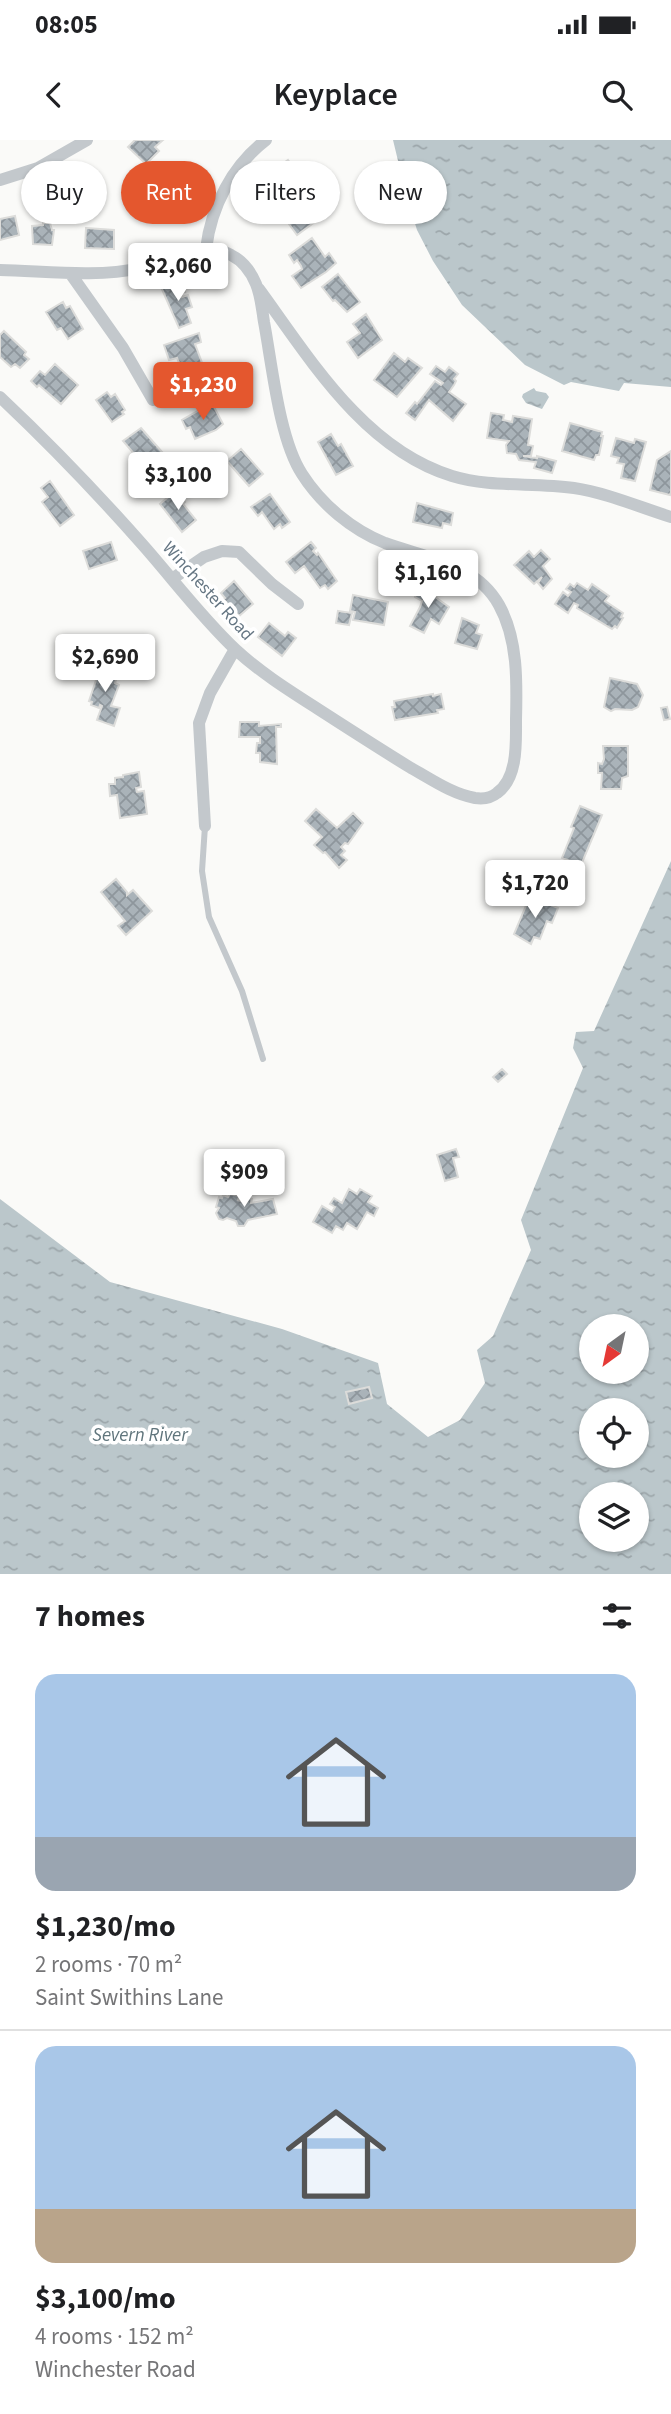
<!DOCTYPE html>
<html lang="en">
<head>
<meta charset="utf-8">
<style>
  :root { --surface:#fff; --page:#f6f6f6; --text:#202124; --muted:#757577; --line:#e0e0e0; --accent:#e4572e }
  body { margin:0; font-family:"Source Sans 3",sans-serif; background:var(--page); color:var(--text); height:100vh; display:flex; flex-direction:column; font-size:26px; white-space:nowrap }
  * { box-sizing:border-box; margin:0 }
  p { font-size:23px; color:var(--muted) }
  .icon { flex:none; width:38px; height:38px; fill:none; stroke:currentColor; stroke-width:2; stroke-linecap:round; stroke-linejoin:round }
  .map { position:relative; height:1434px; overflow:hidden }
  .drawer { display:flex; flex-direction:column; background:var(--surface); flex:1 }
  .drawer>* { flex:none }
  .hud { position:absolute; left:21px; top:21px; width:630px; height:63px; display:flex; gap:14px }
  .needle { width:46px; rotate:213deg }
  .fabs { position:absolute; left:579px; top:1174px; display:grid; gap:14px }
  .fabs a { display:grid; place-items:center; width:70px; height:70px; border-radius:50%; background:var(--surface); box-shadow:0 2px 5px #0004; font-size:35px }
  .price { position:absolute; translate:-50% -60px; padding:0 16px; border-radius:7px; background:#fff; color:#222; font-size:23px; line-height:46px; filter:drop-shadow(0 2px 4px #0008) }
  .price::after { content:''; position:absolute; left:50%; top:42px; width:21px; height:16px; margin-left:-10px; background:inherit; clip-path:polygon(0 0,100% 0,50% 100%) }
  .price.current { background:var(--accent); color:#fff }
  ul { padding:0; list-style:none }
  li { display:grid; align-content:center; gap:14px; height:371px; padding:0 35px }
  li+li { border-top:2px solid var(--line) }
  li span { display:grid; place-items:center; height:217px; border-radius:21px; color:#555 }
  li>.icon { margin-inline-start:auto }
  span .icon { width:126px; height:126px; fill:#fffc; stroke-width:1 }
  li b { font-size:30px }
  h2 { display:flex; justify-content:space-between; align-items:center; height:84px; padding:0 35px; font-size:30px }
  .tag { padding:0 24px; border-radius:32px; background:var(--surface); box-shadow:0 2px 5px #0004; font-size:24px; line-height:63px }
  .tag.current { background:var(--accent); color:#fff }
  .status { display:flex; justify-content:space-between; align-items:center; height:49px; padding:0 35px; background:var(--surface); direction:ltr }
  .status svg { height:19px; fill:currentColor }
  header { display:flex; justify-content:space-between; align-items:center; height:91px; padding:0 35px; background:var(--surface); font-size:32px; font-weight:600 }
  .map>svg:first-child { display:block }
  .water { fill:url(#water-ripples); fill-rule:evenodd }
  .building { fill:url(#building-cross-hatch); stroke:#dcdcda; stroke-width:2 }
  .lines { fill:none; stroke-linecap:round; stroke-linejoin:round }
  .service { stroke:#c3c8cc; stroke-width:6 }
  .minor { stroke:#c3c8cc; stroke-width:12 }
  .labels { text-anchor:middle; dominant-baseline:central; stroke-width:7; stroke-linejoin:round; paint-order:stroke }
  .street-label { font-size:18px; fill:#657683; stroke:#fff }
  .water-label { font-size:19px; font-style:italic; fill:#60757c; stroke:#fff }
</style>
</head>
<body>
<div class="status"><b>08:05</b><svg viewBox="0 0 49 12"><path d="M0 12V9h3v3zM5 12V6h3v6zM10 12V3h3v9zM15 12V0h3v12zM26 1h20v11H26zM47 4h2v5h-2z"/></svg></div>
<header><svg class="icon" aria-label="back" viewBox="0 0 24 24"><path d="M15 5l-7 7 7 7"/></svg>Keyplace<svg class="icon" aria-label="search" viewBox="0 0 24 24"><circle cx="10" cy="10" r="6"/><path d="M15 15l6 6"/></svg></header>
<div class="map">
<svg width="671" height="1434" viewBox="0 0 671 1434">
  <defs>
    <pattern id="water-ripples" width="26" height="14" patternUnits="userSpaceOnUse" patternTransform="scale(1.75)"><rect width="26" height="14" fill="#bbc7cb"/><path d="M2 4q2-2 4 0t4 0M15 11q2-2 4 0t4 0" fill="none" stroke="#9ca6aa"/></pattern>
    <pattern id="building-cross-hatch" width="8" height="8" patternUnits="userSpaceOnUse" patternTransform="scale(1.75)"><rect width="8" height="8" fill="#aab3b9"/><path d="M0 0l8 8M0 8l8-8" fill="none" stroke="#8e969c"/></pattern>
  </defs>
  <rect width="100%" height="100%" fill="#fafaf8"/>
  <path class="water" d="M393 0H671V247L624 243 619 251 571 242 564 245 525 225 462 165 433 121 417 90 407 58Z
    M534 248 536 251 546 253 549 257 542 269 526 263 522 257 523 254Z
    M671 721V1434H0V1059L110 1142 282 1189 378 1223 387 1264 428 1297 460 1280 485 1243 477 1210 493 1196 531 1110 521 1080 583 928 573 908 576 892 594 891ZM592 1186H637V1232H592ZM592 1270H637V1316H592ZM592 1354H637V1400H592Z"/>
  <path class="building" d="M135 0H163L155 7 159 11 146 24 128 7Z
    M288 20 296 31 291 35 297 42 300 40 311 56 308 58 313 66 318 62 327 73 297 95 289 84 299 77 294 69 291 71 279 55 282 53 277 46 275 47 277 49 253 69 242 54Z
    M15 76 19 95 0 100V79Z
    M43 83H50L52 90H54L52 105 33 104 32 86 43 85Z
    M86 88 114 90V109L85 108Z
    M312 98 325 117 329 113 336 123 326 132 301 148 292 136 302 129 301 126 297 120 294 123 289 115Z
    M338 134 360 162 347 172 335 160 333 161 322 147Z
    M181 140 185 152 180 153 182 157 188 155 192 167 186 169 191 183 179 188 161 147Z
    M63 162 66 168 70 166 83 189 68 199 61 188 57 190 46 172Z
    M366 174 382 200 358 218 347 202 360 193 353 184Z
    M4 191 26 212 24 215 29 219 20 228 15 224 11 227 0 217V195Z
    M199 193 201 202 195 204 204 228 191 233 196 247 179 252 175 242 185 237 177 218 169 220 164 205Z
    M394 213 405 222 408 218 422 228 397 257 374 240Z
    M55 224 78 245 61 264 39 245 37 247 31 241 40 231 45 235Z
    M436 226 445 232 449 227 458 234 454 239 456 241 454 245 449 252 466 264 453 281 429 260 415 280 406 273 415 262 417 264 435 241 441 245 443 243 430 234Z
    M107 252 111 257 115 254 125 270 122 272 124 274 112 282 96 260Z
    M212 263 223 284 216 290 195 299 190 287 186 289 182 280Z
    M491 273 504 275 503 280 512 282 513 276 532 279 528 305 533 306 531 316H523L537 318V316L556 321 552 333 534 328 536 322 519 320 516 314 507 313 506 305 509 301 487 298Z
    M570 283 602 292 601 296H603L599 315H596L594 320 562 311Z
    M141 288 169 320 157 330 147 319 142 323 123 301Z
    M331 294 338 306 341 304 353 326 336 335 318 302Z
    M616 298 634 303 635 299 646 302 635 341 621 338 624 324 617 323 619 318 611 316Z
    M241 309 263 334 249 346 227 321Z
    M671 311V352L670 355 650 350 657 320Z
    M50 341 74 375 60 386 42 362 48 357 41 348Z
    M173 353 177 358 180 356 185 362 183 364 196 380 182 392 160 364Z
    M270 354 290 382 282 388 280 384 274 389 262 372 258 376 251 367Z
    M417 363 453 373 451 385 443 383 442 388 413 382Z
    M111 402 117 420 89 429 83 411Z
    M311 402 316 408 313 411 317 415 318 413 337 441 328 449 325 445 320 448 304 426 295 433 286 422Z
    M541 410 550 419 543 426 552 439 543 449 538 443 542 437 534 444 514 425 529 411 534 417Z
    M234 441 253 464 239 476 223 459 225 458 221 453Z
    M577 443 588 450 592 444 609 456 605 461 623 473 621 477 623 478 617 488 615 486 612 489 577 468 578 465 574 463 568 473 555 464 563 452 568 456 571 452 566 449 570 444 574 447Z
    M420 446 449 467 439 484 431 479 424 493 410 486 420 467 422 461 415 457Z
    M353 455 388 462 384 485 353 480 355 472 350 471Z
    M338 471 352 473 349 485 336 483Z
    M462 478 479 485 476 493 482 495 477 509 455 503Z
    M269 483 285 496 288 492 296 498 282 516 258 497Z
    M98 523 119 530 115 543 119 545 111 566 120 568 114 586 97 580 102 566 100 565 99 568 91 565 92 562 89 561 97 537 93 536Z
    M610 538 637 544 643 555 638 567 632 570 615 569 611 571 604 567Z
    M433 554V556L441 554 444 569 437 570 438 573 395 580 392 567H395L394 561Z
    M667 567 670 579 664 580 661 568Z
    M240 582H259V586L281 584V587H276L277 624 260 622V613H256L257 603H260V597H239Z
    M603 606H628V636L622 638 621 649H601L602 633H598V623L602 624 604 619Z
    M139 632 141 647 136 648 137 652 144 651 147 674 120 678 117 655 110 656 109 644H115V638L123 637V635Z
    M580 666 602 675 581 725 562 718 574 688 571 687Z
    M316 669 337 688 353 673 363 683 348 704 345 703 341 707 345 711 341 715 347 720 339 728 325 712 323 713 314 705 322 697 305 681Z
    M116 739 127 752V755L133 750 152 771 126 795 118 786 125 781 101 752Z
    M530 756 558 768 552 783 547 781 540 799 534 797 531 804 514 794Z
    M502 929 507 934 498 942 493 937Z
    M456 1009 459 1017 453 1018 458 1037 445 1041 437 1015Z
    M349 1049 357 1054 360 1049 372 1056 368 1062 378 1068 374 1076 367 1072 357 1089 347 1083 343 1090 336 1086 332 1093 313 1082 322 1066 332 1072 335 1067 330 1064 334 1058 342 1063Z
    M230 1054 239 1056 238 1060 241 1061 242 1056 252 1059 251 1063 273 1059 277 1074 248 1080 244 1086H238L236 1081 227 1078 223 1080 219 1079 216 1073 219 1068 216 1067 219 1057 222 1058 223 1055 228 1057Z
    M369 1247 372 1258 349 1264 346 1252Z"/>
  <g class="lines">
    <path class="service" d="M205 686 202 731 209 777 242 851 263 919"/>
    <path class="minor" d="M0 40 38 28 87 0
      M206 109C211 67 232 26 266 0
      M0 130C46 131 95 138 141 128 169 122 203 99 231 115 243 121 251 132 256 144 261 156 262 170 264 182 272 224 279 299 302 334 321 364 352 390 385 403 426 418 476 423 499 465 518 499 517 542 516 580 516 603 518 638 497 653 491 658 482 659 475 658 452 654 431 639 411 628 380 609 349 589 318 569 290 551 261 533 236 510 201 477 173 439 142 404 97 353 50 304 0 257
      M70 133 123 208 153 260
      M259 149C310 219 364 309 452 336 491 348 533 342 574 348 607 353 639 367 671 377
      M172 439 204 417 222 411 239 412 272 444 298 464
      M205 686 199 583 210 553 235 509"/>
  </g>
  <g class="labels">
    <g class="street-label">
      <text transform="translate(208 451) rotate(48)">Winchester Road</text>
    </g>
    <g class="water-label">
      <text x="140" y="1295">Severn River</text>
    </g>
  </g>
</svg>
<div class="fabs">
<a><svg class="needle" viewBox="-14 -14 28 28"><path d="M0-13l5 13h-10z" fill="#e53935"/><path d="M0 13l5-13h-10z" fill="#757577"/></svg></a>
<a><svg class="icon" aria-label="locate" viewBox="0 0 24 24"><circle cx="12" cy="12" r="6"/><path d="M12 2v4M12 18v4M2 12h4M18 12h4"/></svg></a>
<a><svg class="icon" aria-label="layers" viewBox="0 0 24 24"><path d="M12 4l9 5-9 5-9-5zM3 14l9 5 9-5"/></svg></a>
</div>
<b class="price" style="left:178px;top:163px">$2,060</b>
<b class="price current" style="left:203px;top:282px">$1,230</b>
<b class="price" style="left:178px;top:372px">$3,100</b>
<b class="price" style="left:428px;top:470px">$1,160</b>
<b class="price" style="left:105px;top:554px">$2,690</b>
<b class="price" style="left:535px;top:780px">$1,720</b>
<b class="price" style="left:244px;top:1069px">$909</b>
<div class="hud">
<a class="tag">Buy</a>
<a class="tag current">Rent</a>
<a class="tag">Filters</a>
<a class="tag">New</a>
</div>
</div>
<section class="drawer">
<h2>7 homes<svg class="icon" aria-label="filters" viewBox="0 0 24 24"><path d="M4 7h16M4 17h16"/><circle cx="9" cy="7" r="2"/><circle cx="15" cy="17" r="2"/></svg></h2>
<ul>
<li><span style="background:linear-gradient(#a9c7e8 75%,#9aa5b1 0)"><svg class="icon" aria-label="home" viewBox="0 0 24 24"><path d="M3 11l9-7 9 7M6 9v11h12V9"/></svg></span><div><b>$1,230/mo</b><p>2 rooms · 70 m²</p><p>Saint Swithins Lane</p></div></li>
<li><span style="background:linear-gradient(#a9c7e8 75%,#b9a48a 0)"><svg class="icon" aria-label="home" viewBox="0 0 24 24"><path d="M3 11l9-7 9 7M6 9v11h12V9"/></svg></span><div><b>$3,100/mo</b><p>4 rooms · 152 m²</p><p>Winchester Road</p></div></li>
</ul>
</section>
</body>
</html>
